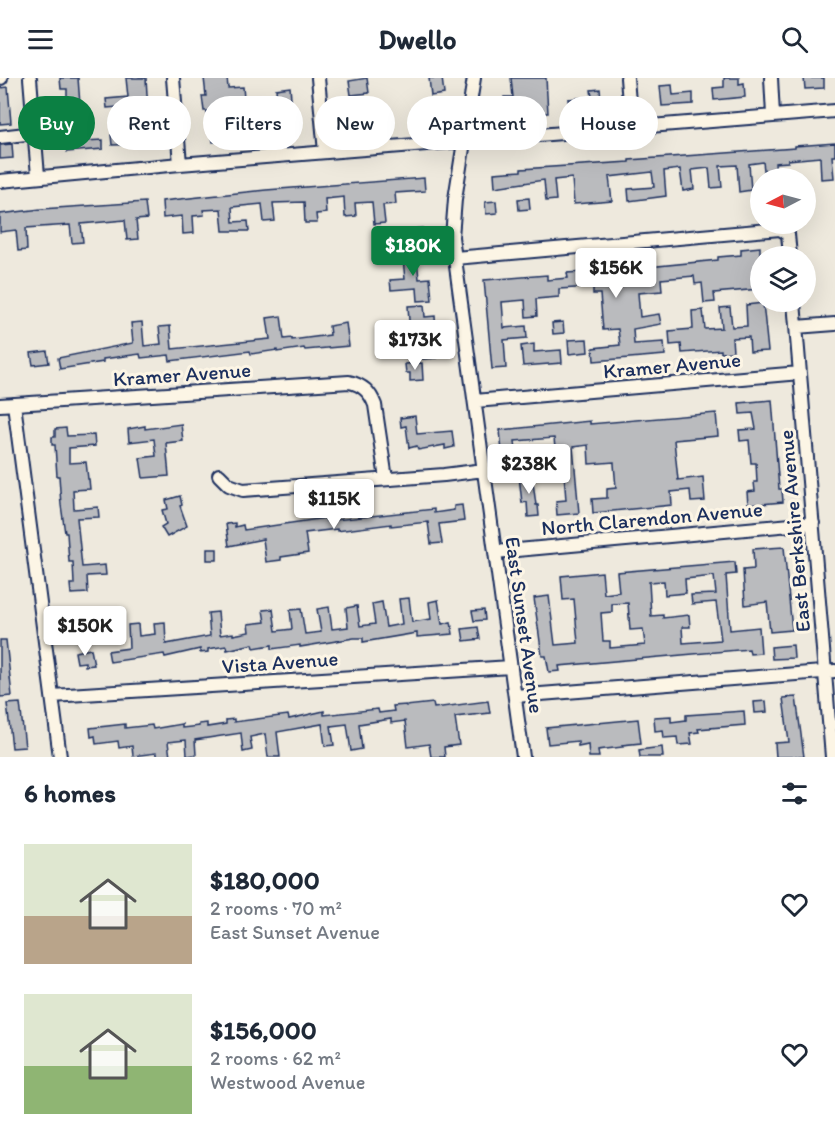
<!DOCTYPE html>
<html lang="en">
<head>
<meta charset="utf-8">
<style>
  :root { --surface:#fff; --page:#f6f6f7; --text:#1f2937; --muted:#747a83; --accent:#0b8043 }
  body { margin:0; font-family:Itim,sans-serif; background:var(--page); color:var(--text); height:100vh; display:flex; flex-direction:column; font-size:22px; white-space:nowrap }
  * { box-sizing:border-box; margin:0 }
  p { font-size:20px; color:var(--muted) }
  .icon { flex:none; width:33px; height:33px; fill:none; stroke:currentColor; stroke-width:2; stroke-linecap:round; stroke-linejoin:round }
  .map { position:relative; height:679px; overflow:hidden }
  .sheet { display:flex; flex-direction:column; background:var(--surface); flex:1 }
  .sheet>* { flex:none }
  .banner { position:absolute; left:18px; top:18px; width:800px; height:54px; display:flex; gap:12px }
  .needle { width:39px; rotate:264deg }
  .fabs { position:absolute; left:750px; top:90px; display:grid; gap:12px }
  .fabs a { display:grid; place-items:center; width:66px; height:66px; border-radius:50%; background:var(--surface); box-shadow:0 6px 24px #0002; font-size:30px }
  .price { position:absolute; translate:-50% -51px; padding:0 14px; border-radius:6px; background:#fff; color:#222; font-size:20px; line-height:39px; filter:drop-shadow(0 2px 3px #0008) }
  .price::after { content:''; position:absolute; left:50%; top:36px; width:18px; height:14px; margin-left:-9px; background:inherit; clip-path:polygon(0 0,100% 0,50% 100%) }
  .price.on { background:var(--accent); color:#fff }
  ul { padding:0; list-style:none }
  li { display:flex; align-items:center; gap:18px; height:150px; padding:0 24px }
  li span { display:grid; place-items:center; flex:none; width:168px; height:120px; border-radius:0px; color:#555 }
  li>.icon { margin-inline-start:auto }
  span .icon { width:72px; height:72px; fill:#fffc; stroke-width:1 }
  li b { font-size:26px }
  h2 { display:flex; justify-content:space-between; align-items:center; height:72px; padding:0 24px; font-size:26px }
  .tag { padding:0 21px; border-radius:27px; background:var(--surface); box-shadow:0 6px 24px #0002; font-size:21px; line-height:54px }
  .tag.on { background:var(--accent); color:#fff }
  header { display:flex; justify-content:space-between; align-items:center; height:78px; padding:0 24px; background:var(--surface); font-size:27px; font-weight:800 }
  .map>svg:first-child { display:block }
  .building { fill:#babbbe; stroke:#1b2f5e; stroke-width:1.5; fill-rule:evenodd }
  .lines { fill:none; stroke-linecap:round; stroke-linejoin:round }
  .minor-casing { stroke:#1b2f5e; stroke-width:16 }
  .minor { stroke:#fcf5e5; stroke-width:12 }
  .labels { text-anchor:middle; dominant-baseline:central; stroke-width:6; stroke-linejoin:round; paint-order:stroke }
  .street-label { font-size:21px; fill:#1b2f5e; stroke:#fcf5e5 }
</style>
</head>
<body>
<header><svg class="icon" aria-label="menu" viewBox="0 0 24 24"><path d="M4 6h16M4 12h16M4 18h16"/></svg>Dwello<svg class="icon" aria-label="search" viewBox="0 0 24 24"><circle cx="10" cy="10" r="6"/><path d="M15 15l6 6"/></svg></header>
<div class="map">
<svg width="835" height="679" viewBox="0 0 835 679">
  <rect width="100%" height="100%" fill="#eee9dd"/>
  <filter id="ink" filterUnits="userSpaceOnUse"><feTurbulence type="fractalNoise" baseFrequency=".0167" numOctaves="2"/><feDisplacementMap in="SourceGraphic" scale="12" xChannelSelector="R" yChannelSelector="G"/><feConvolveMatrix kernelMatrix="1 2 1 2 8 2 1 2 1" color-interpolation-filters="sRGB"/></filter>
  <g filter="url(#ink)">
    <path class="building" d="M60 0H78L81 40 64 41 63 26H67V11H61Z
      M126 0H146L150 66 112 67 111 57 120 56 118 29 107 30 106 21 128 19Z
      M204 0H227L228 10 243 9 244 20 228 21 229 34 223 35 224 51 247 48 248 60 213 64 209 36H207V33H204L202 18H206Z
      M367 0 369 15 351 17 349 3Z
      M429 0H442L444 16 431 18Z
      M511 0H546L548 35H536V31L519 32V40L506 41 504 19H513Z
      M724 0H739V6L744 5 745 19 714 22 713 10 724 9Z
      M804 0H824V10L805 11Z
      M672 7 673 17 693 15V26L662 28 660 8Z
      M8 9 11 45 0 46V10Z
      M290 9 294 54 280 56 276 11Z
      M600 11 602 31 569 34 568 21 592 19 591 12Z
      M434 29 436 44 418 45 417 31Z
      M385 32 386 45 353 49 352 35Z
      M83 59V63L103 62V71L67 74 66 60Z
      M835 65V78H832L834 100 821 101 820 79 788 82V84L775 85 776 100H765L763 84 749 86 751 112 739 114 737 87 720 88 722 109 711 110 709 90 692 92 694 111 683 113 680 91 664 93 666 118 629 123 628 111 654 109 652 94 609 99 612 123 601 124 574 126 572 100 554 102 556 122 546 123 544 102 495 109 494 95 521 93V91L629 84V82L795 70V68Z
      M12 66 13 80 0 81V67Z
      M424 100 425 113 395 115 396 126 383 127 385 145 374 146 372 124 355 125 356 138 345 139 344 119 325 121 326 135 316 136 317 145H305L304 124 273 125 275 143 264 144 262 126 232 129 233 144 248 143 249 153H223L221 131 203 132 204 137 193 138 194 155 183 156 182 138 163 140 162 123 266 112Z
      M529 120 530 131 519 132 518 121Z
      M496 123 497 135 486 136 485 124Z
      M145 124 147 141 136 142 138 161 127 162 125 142 81 146 83 164 72 165 70 147 26 150 27 172 18 173 16 152 0 154V136L41 131Z
      M423 150 424 164H414L413 151Z
      M760 169V211L714 215 715 224 704 225 702 205 695 206 694 198 661 201 662 213 638 215 640 239 659 236 661 246 633 251 634 266 664 264 665 277 594 283 593 270 620 267 618 251 603 252 600 216H593V209L559 211V219L536 221 537 238 526 239 525 222 502 224 504 250 526 248 527 260 504 262 506 290 492 291 484 202 547 197V202L568 200 567 195 627 191 628 201 649 199 648 189 718 182V179L741 177V171Z
      M416 170 419 201 430 200 432 222 418 223 417 210 391 212 390 202 405 201 402 171Z
      M763 225 768 273 750 274 749 259 732 260 733 274 721 275V272L682 275 681 266 670 267 669 253 693 251 692 233 703 232 705 251 722 250 720 230 730 229 732 249 747 248 746 227Z
      M424 227 425 239 435 238 437 280 423 281 422 267 397 270 396 258 410 256 408 228Z
      M281 238 284 261 292 260V262L330 257 329 248 346 245 349 268 305 272 304 270 277 274V272L251 276 250 273 170 283 169 277 141 280 140 276 103 281V284L60 291 58 280 133 265 131 245 142 244 144 268 161 266 159 249 170 248 172 271 270 261 267 240Z
      M563 244 564 255 553 256 552 245Z
      M587 261 588 274 569 276 568 262Z
      M534 266V274L561 272 562 285 523 288 521 268Z
      M47 273 49 285 33 287 31 275Z
      M422 285 423 302 410 303V295H406L405 286Z
      M772 322 779 411H782L783 424 748 427 747 414 755 413 754 404H757L756 385H751L749 362 740 363 739 352 756 351 753 335 740 336 739 325Z
      M716 335 718 358 674 362 678 402 703 399 705 423 691 424 690 412 671 414 672 427 593 435 592 421 607 420V411L616 410 614 386V384L589 386 588 367 573 369 579 435 557 437 556 423 566 422 562 370H555L554 360 515 363 517 382 506 383 505 374H502L500 352 590 343V346Z
      M415 338 417 356 452 353 454 369 445 371V367L418 372 417 368 409 370 406 348 401 349 400 340Z
      M181 346 183 363 166 365 169 398 143 400 140 380 156 378 154 361 129 364 128 351 145 348V351Z
      M66 350 67 358 94 357 95 368 69 370V385L86 384 88 401H89L90 411 73 412 74 431 98 429 99 439 77 440 82 489 105 487 106 497 87 498 88 515 71 516 70 506H74L73 484H69L67 455H65L61 427 59 398H57L55 367H52V359H55V351Z
      M532 397 536 427H538L539 438 528 439 527 424 522 425 519 398Z
      M180 418 182 427 180 428 187 448 167 459 161 449 166 446 162 432 168 431 166 422Z
      M462 427 464 443 439 446 442 465 431 466 428 444 391 448V446L337 453V451L305 455 308 475 281 479V482L266 484 263 461 229 468 226 446 235 445V449L243 447 244 452 325 440 326 443 434 431V435L454 432V428Z
      M784 469 792 552 770 554 767 524 745 527 743 492 754 491 753 471Z
      M207 471H217V482H207Z
      M735 484 736 496 726 497 730 552 759 549 761 575 750 576 749 571 559 588 560 593 549 594 546 578H542L534 520 549 518 555 567 578 565 574 521 563 522 561 498 602 494 604 516 619 514 617 494ZM714 498 716 516 691 517 692 526 716 524 721 562 683 565 682 549H690L689 537 663 540V537L651 538 649 504 664 503 665 517 686 515 685 501ZM628 525 630 552 643 551 645 567 610 570V563H603L601 535 612 534V526Z
      M409 520 412 544 431 541 429 524 438 522 442 546 451 544 453 556 417 559V555L363 564V560H354L300 569V567L272 571V567L254 570 253 566 227 572 226 568 208 571V574L200 575V571L165 579 164 576 110 584 108 573 129 570 128 547 138 546 139 558 155 556 154 545 165 544 166 566 210 558 208 535 218 534 220 557 233 555V557L249 554 248 546 265 544 263 532 273 531 276 553 292 551 290 532 301 531 305 556 321 554 317 531 329 529 332 551 348 549 346 530 357 528 360 548 375 546 372 526 382 524 386 549 402 546 399 521Z
      M484 532 485 542 474 543 472 533Z
      M109 547 111 559 101 560 99 548Z
      M478 549 480 561 464 563 462 551Z
      M0 562H6L12 618 0 619Z
      M793 567 794 580 772 581 771 569Z
      M91 571 94 587 85 588V584L77 585 75 574Z
      M796 619 804 679H776L775 665 789 664 783 620Z
      M488 623 490 635 455 639 459 667 444 669 445 679H431L429 666 408 669 405 643 391 645V641L359 646 362 671 351 673 347 646 331 648 334 667 325 668 322 646 277 654 280 679H268L265 656 250 659 252 672 243 674 241 655 195 662 196 677 187 678 186 662 168 664 170 679H156V675L133 678 132 668 119 670 118 663 96 666 95 658 91 659 90 650 125 646V650L152 647 153 651 182 646V650L199 648V646L207 645V649L226 646V642L234 641V644L288 637 289 641 324 633V637L378 631 379 635 394 633 393 628 406 627V628L433 625 434 630Z
      M766 623 767 634 755 635 754 624Z
      M20 625 25 669 12 670 7 626Z
      M744 633 745 647 698 651 699 654 690 655 692 666 678 667 677 659 664 660 663 652 655 653 654 639 671 638V644L686 642V637Z
      M638 641 641 665 622 667 623 669 598 672 599 679H589L588 666 578 668V663L548 666 546 650Z
      M662 669 663 679H640L639 672Z"/>
    <g class="lines">
      <defs>
        <path id="minor" d="M0 0H1
          M30 0 38 98
          M173 0 180 86
          M318 0 325 74
          M474 0 455 121 452 159 523 679
          M627 0 631 49
          M771 0 773 37
          M0 59 34 55
          M0 103 180 86 835 33
          M455 180 780 151 788 156 790 178
          M794 224 832 679
          M796 249 835 246
          M475 323 800 295
          M14 326 60 679
          M0 327 349 304C363 307 370 314 375 327L386 401
          M219 397 229 407 243 412 444 397 484 392
          M495 474 813 445
          M52 618 511 589
          M515 618 835 593"/>
      </defs>
      <use href="#minor" class="minor-casing"/>
      <use href="#minor" class="minor"/>
    </g>
  </g>
  <g class="labels">
    <g class="street-label">
      <text transform="translate(672 287) rotate(-5)">Kramer Avenue</text>
      <text transform="translate(182 296) rotate(-4)">Kramer Avenue</text>
      <text transform="translate(652 440) rotate(-5)">North Clarendon Avenue</text>
      <text transform="translate(794 453) rotate(-95)">East Berkshire Avenue</text>
      <text transform="translate(525 547) rotate(82)">East Sunset Avenue</text>
      <text transform="translate(280 584) rotate(-4)">Vista Avenue</text>
    </g>
  </g>
</svg>
<div class="fabs">
<a><svg class="needle" viewBox="-14 -14 28 28"><path d="M0-13l5 13h-10z" fill="#e53935"/><path d="M0 13l5-13h-10z" fill="#747a83"/></svg></a>
<a><svg class="icon" aria-label="layers" viewBox="0 0 24 24"><path d="M12 4l9 5-9 5-9-5zM3 14l9 5 9-5"/></svg></a>
</div>
<b class="price on" style="left:413px;top:199px">$180K</b>
<b class="price" style="left:616px;top:221px">$156K</b>
<b class="price" style="left:415px;top:293px">$173K</b>
<b class="price" style="left:529px;top:417px">$238K</b>
<b class="price" style="left:334px;top:452px">$115K</b>
<b class="price" style="left:85px;top:579px">$150K</b>
<div class="banner">
<a class="tag on">Buy</a>
<a class="tag">Rent</a>
<a class="tag">Filters</a>
<a class="tag">New</a>
<a class="tag">Apartment</a>
<a class="tag">House</a>
</div>
</div>
<section class="sheet">
<h2>6 homes<svg class="icon" aria-label="filters" viewBox="0 0 24 24"><path d="M4 7h16M4 17h16"/><circle cx="9" cy="7" r="2"/><circle cx="15" cy="17" r="2"/></svg></h2>
<ul>
<li><span style="background:linear-gradient(#dfe7d0 60%,#b9a48a 0)"><svg class="icon" aria-label="home" viewBox="0 0 24 24"><path d="M3 11l9-7 9 7M6 9v11h12V9"/></svg></span><div><b>$180,000</b><p>2 rooms · 70 m²</p><p>East Sunset Avenue</p></div><svg class="icon" aria-label="heart" viewBox="0 0 24 24"><path d="M12 20l-8-8c-3-5 5-10 8-4 3-6 11-1 8 4z"/></svg></li>
<li><span style="background:linear-gradient(#dfe7d0 60%,#8fb573 0)"><svg class="icon" aria-label="home" viewBox="0 0 24 24"><path d="M3 11l9-7 9 7M6 9v11h12V9"/></svg></span><div><b>$156,000</b><p>2 rooms · 62 m²</p><p>Westwood Avenue</p></div><svg class="icon" aria-label="heart" viewBox="0 0 24 24"><path d="M12 20l-8-8c-3-5 5-10 8-4 3-6 11-1 8 4z"/></svg></li>
</ul>
</section>
</body>
</html>
